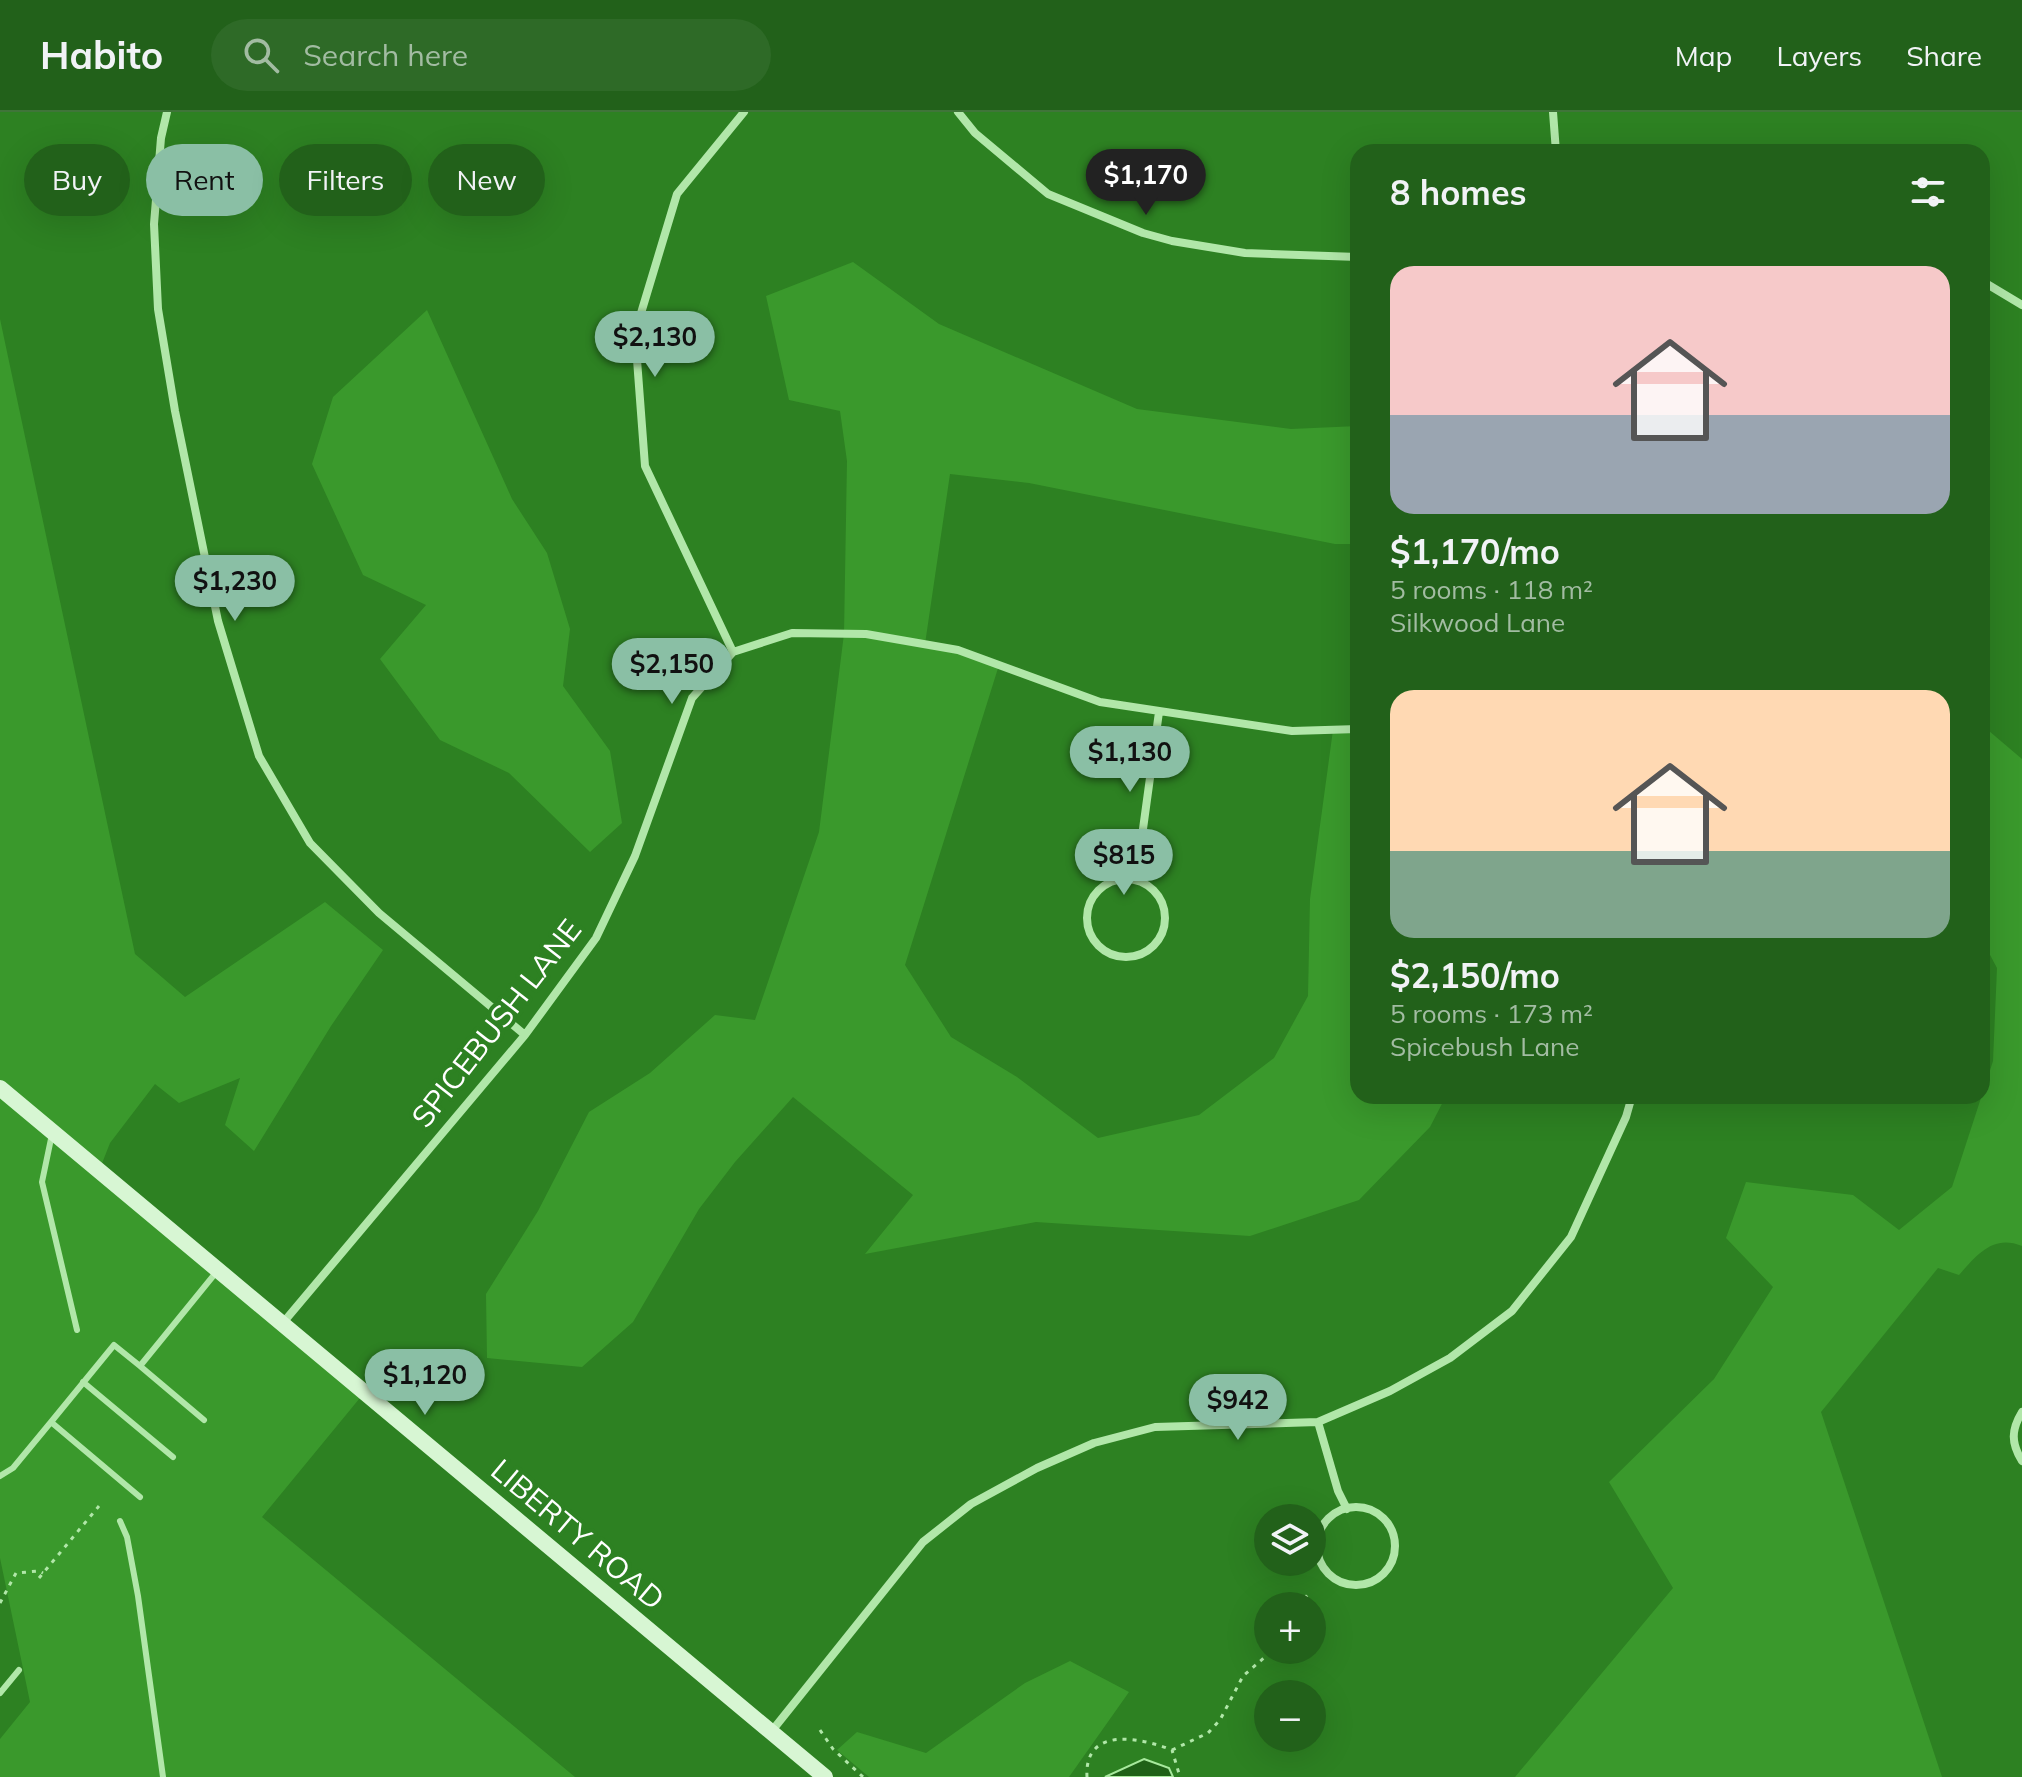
<!DOCTYPE html>
<html lang="en">
<head>
<meta charset="utf-8">
<style>
  :root { --surface:#22611a; --page:#2e6a27; --text:#f1f3f6; --muted:#a2bca2; --line:#3f7539; --accent:#8abfa5 }
  body { margin:0; font-family:Mulish,sans-serif; background:var(--page); color:var(--text); height:100vh; display:flex; flex-direction:column; font-size:30px; white-space:nowrap }
  * { box-sizing:border-box; margin:0 }
  p { font-size:26px; color:var(--muted) }
  .icon { flex:none; width:44px; height:44px; fill:none; stroke:currentColor; stroke-width:2; stroke-linecap:round; stroke-linejoin:round }
  .map { position:relative; flex:1; overflow:hidden }
  .side { position:absolute; left:1350px; top:32px; width:640px; height:960px; display:flex; flex-direction:column; background:var(--surface); border-radius:24px; box-shadow:0 8px 32px #0002 }
  .side>* { flex:none }
  .hud { position:absolute; left:24px; top:32px; width:760px; height:72px; display:flex; gap:16px }
  .buttons { position:absolute; left:1254px; top:1392px; display:grid; gap:16px }
  .buttons a { display:grid; place-items:center; width:72px; height:72px; border-radius:50%; background:var(--surface); box-shadow:0 8px 32px #0002; font-size:40px }
  .price { position:absolute; translate:-50% -68px; padding:0 18px; border-radius:28px; background:var(--accent); color:#111; font-size:26px; line-height:52px; filter:drop-shadow(0 2px 4px #0008) }
  .price::after { content:''; position:absolute; left:50%; top:48px; width:24px; height:18px; margin-left:-12px; background:inherit; clip-path:polygon(0 0,100% 0,50% 100%) }
  .price.on { background:#222; color:#fff }
  ul { padding:0; list-style:none }
  li { display:grid; align-content:center; gap:16px; height:424px; padding:0 40px }
  li span { display:grid; place-items:center; height:248px; border-radius:24px; color:#555 }
  li>.icon { margin-inline-start:auto }
  span .icon { width:144px; height:144px; fill:#fffc; stroke-width:1 }
  li b { font-size:34px }
  h2 { display:flex; justify-content:space-between; align-items:center; height:96px; padding:0 40px; font-size:34px }
  .chip { padding:0 28px; border-radius:36px; background:var(--surface); box-shadow:0 8px 32px #0002; font-size:28px; line-height:72px }
  .chip.on { background:var(--accent); color:#111 }
  header { display:flex; align-items:center; gap:48px; box-sizing:border-box; height:112px; padding:0 40px; background:var(--surface); border-bottom:2px solid var(--line) }
  header strong { font-size:38px }
  nav { display:flex; gap:44px; margin-inline-start:auto; font-size:28px }
  .search { width:560px; height:72px; background:var(--page); display:flex; align-items:center; gap:20px; box-sizing:border-box; padding:0 28px; border-radius:44px; color:var(--muted); font-size:30px }
  .map>svg:first-child { display:block }
  .green { fill:#3a992c }
  .water { fill:#1f6117; stroke:#a7e99d; stroke-width:2 }
  .lines { fill:none; stroke-linecap:round; stroke-linejoin:round }
  .path { stroke:#b1e7a9; stroke-width:3; stroke-dasharray:4 6; stroke-linecap:butt }
  .lane { stroke:#b1e7a9; stroke-width:6 }
  .street { stroke:#b1e7a9; stroke-width:8 }
  .secondary { stroke:#d7f6d3; stroke-width:16 }
  .labels { text-anchor:middle; dominant-baseline:central; stroke-width:8; stroke-linejoin:round; paint-order:stroke }
  .street-label { font-size:30px; fill:#fff; stroke:#2d8122 }
</style>
</head>
<body>
<header>
<strong>Habito</strong>
<div class="search"><svg class="icon" aria-label="search" viewBox="0 0 24 24"><circle cx="10" cy="10" r="6"/><path d="M15 15l6 6"/></svg>Search here</div>
<nav><a>Map</a><a>Layers</a><a>Share</a></nav>
</header>
<div class="map">
<svg width="2022" height="1665" viewBox="0 0 2022 1665">
  <rect width="100%" height="100%" fill="#2d8122"/>
  <path class="green" d="M853 150 939 212 1137 297 1291 317 1358 314V432H1335L1029 371 950 362 925 532 999 553 905 853 951 925 1017 965 1098 1026 1199 1003 1274 946 1308 884 1310 787 1333 618 1358 617V984H1446L1430 1015 1359 1088 1250 1124 1036 1110 865 1142 913 1083 793 985 735 1050 699 1097 633 1210 582 1255 487 1246 486 1182 538 1099 589 1000 650 961 715 903 755 908 819 720 844 522 847 349 840 299 789 288 766 184Z
    M427 198 512 387 547 441 570 517 563 574 610 639 622 711 590 740 509 661 440 628 380 547 426 493 363 463 312 352 333 285Z
    M0 207 135 842 185 885 325 790 383 838 331 914 254 1039 225 1013 240 966 179 991 155 972 110 1031 99 1059 364 1281 262 1405 575 1665H0V1627L30 1590 0 1446Z
    M1982 613 2022 647V1134C1993 1122 1977 1143 1959 1163L1938 1156 1821 1300 1942 1665H1515L1673 1476 1609 1370 1714 1267 1773 1175 1726 1126 1746 1070 1853 1083 1899 1118 1952 1075 1993 949 1997 856 1982 828Z
    M1070 1549 1129 1580 1069 1665H869L837 1638 857 1620 926 1641 1025 1571Z"/>
  <path class="water" d="M1144 1647 1169 1656 1173 1665H1105Z"/>
  <g class="lines">
    <path class="path" d="M39 1466 99 1394
      M0 1491 16 1461 39 1459 43 1461
      M1298 1494 1310 1480
      M820 1618 833 1637 863 1665
      M1172 1638 1208 1621 1220 1608 1243 1564 1273 1538
      M1087 1665C1084 1613 1142 1626 1172 1638L1180 1665"/>
    <path class="lane" d="M52 1022 42 1070 77 1218
      M140 1254 114 1233 51 1310 140 1385
      M83 1270 173 1345
      M204 1308 140 1254 218 1158
      M0 1364 13 1356 51 1310
      M120 1409 127 1425 138 1484 163 1665
      M0 1581 19 1558"/>
    <path class="street" d="M167 0 161 26 154 112 158 197 175 299 218 509 259 644 310 731 379 801 525 923
      M958 0 975 21 1048 82 1143 121 1172 129 1245 141 1358 145
      M1553 0 1556 40
      M1982 169 2022 193
      M733 540 645 354 635 221 677 82 744 0
      M1087 806a39 39 0 1 1 78 0a39 39 0 1 1-78 0Z
      M1136 768 1159 600
      M282 1212 525 923 596 826 635 744 692 586 733 540 792 521 866 522 958 538 1100 590 1292 619 1358 617
      M2022 1300C2011 1318 2011 1331 2022 1349
      M1318 1310 1338 1379 1347 1397
      M1317 1434a39 39 0 1 1 78 0a39 39 0 1 1-78 0Z
      M771 1620 923 1430 971 1392 1037 1356 1094 1331 1155 1315 1318 1310 1390 1279 1450 1246 1512 1199 1571 1125 1626 1005 1632 984"/>
    <path class="secondary" d="M0 976 825 1665"/>
  </g>
  <g class="labels">
    <g class="street-label">
      <text transform="translate(496 911) rotate(-52)">SPICEBUSH LANE</text>
      <text transform="translate(578 1422) rotate(40)">LIBERTY ROAD</text>
    </g>
  </g>
</svg>
<div class="buttons">
<a><svg class="icon" aria-label="layers" viewBox="0 0 24 24"><path d="M12 4l9 5-9 5-9-5zM3 14l9 5 9-5"/></svg></a>
<a>+</a>
<a>−</a>
</div>
<b class="price on" style="left:1146px;top:105px">$1,170</b>
<b class="price" style="left:655px;top:267px">$2,130</b>
<b class="price" style="left:235px;top:511px">$1,230</b>
<b class="price" style="left:672px;top:594px">$2,150</b>
<b class="price" style="left:1130px;top:682px">$1,130</b>
<b class="price" style="left:1124px;top:785px">$815</b>
<b class="price" style="left:425px;top:1305px">$1,120</b>
<b class="price" style="left:1238px;top:1330px">$942</b>
<div class="hud">
<a class="chip">Buy</a>
<a class="chip on">Rent</a>
<a class="chip">Filters</a>
<a class="chip">New</a>
</div>
<section class="side">
<h2>8 homes<svg class="icon" aria-label="filters" viewBox="0 0 24 24"><path d="M4 7h16M4 17h16"/><circle cx="9" cy="7" r="2"/><circle cx="15" cy="17" r="2"/></svg></h2>
<ul>
<li><span style="background:linear-gradient(#f6c9c9 60%,#9aa5b1 0)"><svg class="icon" aria-label="home" viewBox="0 0 24 24"><path d="M3 11l9-7 9 7M6 9v11h12V9"/></svg></span><div><b>$1,170/mo</b><p>5 rooms · 118 m²</p><p>Silkwood Lane</p></div></li>
<li><span style="background:linear-gradient(#ffd9b3 65%,#7fa58c 0)"><svg class="icon" aria-label="home" viewBox="0 0 24 24"><path d="M3 11l9-7 9 7M6 9v11h12V9"/></svg></span><div><b>$2,150/mo</b><p>5 rooms · 173 m²</p><p>Spicebush Lane</p></div></li>
</ul>
</section>
</div>
</body>
</html>
